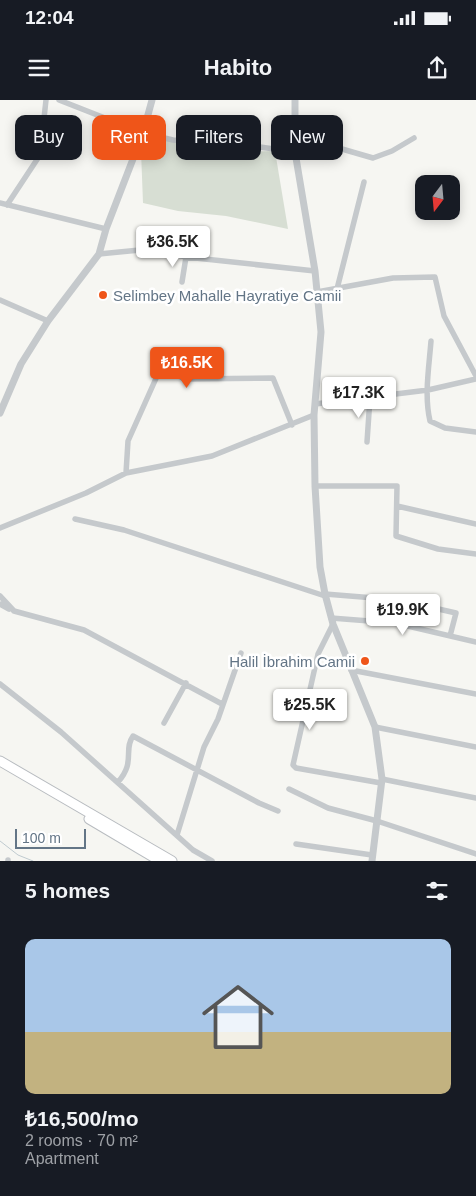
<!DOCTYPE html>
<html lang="en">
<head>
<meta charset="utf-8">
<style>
  :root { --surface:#171b24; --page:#242831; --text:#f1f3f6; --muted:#9ea1a6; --line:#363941; --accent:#ef5519 }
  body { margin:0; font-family:Arial,sans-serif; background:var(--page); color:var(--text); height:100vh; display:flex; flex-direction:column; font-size:19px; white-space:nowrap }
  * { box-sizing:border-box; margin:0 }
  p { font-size:16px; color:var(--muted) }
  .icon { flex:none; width:28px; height:28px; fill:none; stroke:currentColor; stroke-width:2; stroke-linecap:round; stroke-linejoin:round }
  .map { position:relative; height:761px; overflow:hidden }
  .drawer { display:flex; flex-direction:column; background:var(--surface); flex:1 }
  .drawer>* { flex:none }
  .banner { position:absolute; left:15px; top:15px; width:446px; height:45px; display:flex; gap:10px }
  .needle { width:32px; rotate:196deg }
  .buttons { position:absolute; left:415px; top:75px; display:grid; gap:10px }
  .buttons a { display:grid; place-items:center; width:45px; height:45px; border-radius:10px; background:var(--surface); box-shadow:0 2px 12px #0003; font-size:25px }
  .scale { position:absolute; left:15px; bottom:12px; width:71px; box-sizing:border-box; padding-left:5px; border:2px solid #637586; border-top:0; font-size:14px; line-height:18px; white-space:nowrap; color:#637586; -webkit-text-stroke:4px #fff; paint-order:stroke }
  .price { position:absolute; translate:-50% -42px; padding:0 11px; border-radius:5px; background:#fff; color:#222; font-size:16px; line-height:32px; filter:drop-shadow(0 1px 2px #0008) }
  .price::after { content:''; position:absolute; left:50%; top:30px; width:15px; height:11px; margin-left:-8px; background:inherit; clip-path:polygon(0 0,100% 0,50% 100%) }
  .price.selected { background:var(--accent); color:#fff }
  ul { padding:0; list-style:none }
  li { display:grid; align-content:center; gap:10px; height:265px; padding:0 25px }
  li+li { border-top:1px solid var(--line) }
  li span { display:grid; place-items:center; height:155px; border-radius:10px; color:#555 }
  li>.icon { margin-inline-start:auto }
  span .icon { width:90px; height:90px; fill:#fffc; stroke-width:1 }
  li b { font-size:21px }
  h2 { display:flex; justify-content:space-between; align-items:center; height:60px; padding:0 25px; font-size:21px }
  .chip { padding:0 18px; border-radius:10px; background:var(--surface); box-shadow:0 2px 12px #0003; font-size:18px; line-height:45px }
  .chip.selected { background:var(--accent); color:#fff }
  .status { display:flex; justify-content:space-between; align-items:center; height:35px; padding:0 25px; background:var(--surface); direction:ltr }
  .status svg { height:14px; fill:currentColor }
  header { display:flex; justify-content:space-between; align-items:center; height:65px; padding:0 25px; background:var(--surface); font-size:22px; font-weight:700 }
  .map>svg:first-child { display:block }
  .green { fill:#d7ded3 }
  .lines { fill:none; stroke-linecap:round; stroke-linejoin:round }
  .stream { stroke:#bfcacf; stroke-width:1 }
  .primary-casing { stroke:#b8bcc0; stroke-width:11 }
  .minor { stroke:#c5c9cc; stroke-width:5.5 }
  .tertiary { stroke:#c5c9cc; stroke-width:7 }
  .primary { stroke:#fff; stroke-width:9 }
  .poi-dot { fill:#ef5519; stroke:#fff; stroke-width:2 }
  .labels { text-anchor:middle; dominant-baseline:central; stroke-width:5; stroke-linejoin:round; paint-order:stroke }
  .poi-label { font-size:15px; fill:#637586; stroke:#fff; text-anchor:start }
</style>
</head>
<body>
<div class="status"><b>12:04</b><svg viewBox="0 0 49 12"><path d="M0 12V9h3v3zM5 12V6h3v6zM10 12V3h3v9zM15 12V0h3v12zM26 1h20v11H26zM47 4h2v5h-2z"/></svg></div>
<header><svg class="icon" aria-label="menu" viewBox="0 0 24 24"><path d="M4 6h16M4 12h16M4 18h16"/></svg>Habito<svg class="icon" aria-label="share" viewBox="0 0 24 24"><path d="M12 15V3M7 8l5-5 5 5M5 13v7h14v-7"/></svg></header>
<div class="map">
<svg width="476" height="761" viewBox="0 0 476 761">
  <rect width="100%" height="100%" fill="#f6f6f2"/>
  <path class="green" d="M148 36 221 52 275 51 288 129 226 116 178 111 143 103 141 51Z"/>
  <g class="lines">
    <path class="stream" d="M0 741 18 755 33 761"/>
    <defs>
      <path id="primary" d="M0 661 172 761
        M89 719 160 761"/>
    </defs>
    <use href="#primary" class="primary-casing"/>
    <path class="minor" d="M59 0 143 33 173 40 260 47 295 52 342 49 373 58 392 51 414 38
      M0 103 106 129
      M7 105 40 55 46 0
      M99 154 150 149 186 157 315 171
      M182 182 186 157
      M337 189 364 82
      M317 192 393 178 435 177 444 216 476 276
      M0 200 48 221
      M431 241C429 267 424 296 430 321L445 328 476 332
      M315 304 428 290 476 279
      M367 342 370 298
      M126 373 128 341 162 265 184 279 273 278 292 325
      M315 386H397L396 436 438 449 476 454
      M397 406 476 424
      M75 419 124 430 325 496
      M0 428 86 393 126 373 212 356 314 315
      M325 494 399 500 456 513 450 536
      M0 496 14 511 84 530 222 604
      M0 504 9 509
      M331 518 395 523 476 542
      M333 524 318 554 293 665 296 668 381 683
      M351 570 476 594
      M0 584 61 632 193 750 212 761
      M164 623 186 583
      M375 627 476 647
      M382 679 476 698
      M118 682C136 662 123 650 133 636L259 703 278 711
      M289 689 328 708 377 721 476 754
      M177 735 204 647 218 619 241 553
      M296 744 372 755
      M8 761V760"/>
    <path class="tertiary" d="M295 0V52L315 171 321 232 314 315 315 386 320 467 325 494 333 524 375 627 382 679 372 761
      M0 313 21 264 48 221 99 154 106 129 143 33 152 0"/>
    <use href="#primary" class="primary"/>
  </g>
  <g class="poi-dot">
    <circle cx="103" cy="195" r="5"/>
    <circle cx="365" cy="561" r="5"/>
  </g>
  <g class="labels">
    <g class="poi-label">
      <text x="113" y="195">Selimbey Mahalle Hayratiye Camii</text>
      <text x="355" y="561" text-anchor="end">Halil İbrahim Camii</text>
    </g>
  </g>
</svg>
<div class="buttons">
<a><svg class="needle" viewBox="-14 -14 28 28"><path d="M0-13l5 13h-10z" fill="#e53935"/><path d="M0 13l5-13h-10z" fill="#9ea1a6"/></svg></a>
</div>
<div class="scale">100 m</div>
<b class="price" style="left:173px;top:168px">₺36.5K</b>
<b class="price selected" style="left:187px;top:289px">₺16.5K</b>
<b class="price" style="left:359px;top:319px">₺17.3K</b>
<b class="price" style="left:403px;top:536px">₺19.9K</b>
<b class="price" style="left:310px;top:631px">₺25.5K</b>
<div class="banner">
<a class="chip">Buy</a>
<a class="chip selected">Rent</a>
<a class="chip">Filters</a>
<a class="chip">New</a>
</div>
</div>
<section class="drawer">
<h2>5 homes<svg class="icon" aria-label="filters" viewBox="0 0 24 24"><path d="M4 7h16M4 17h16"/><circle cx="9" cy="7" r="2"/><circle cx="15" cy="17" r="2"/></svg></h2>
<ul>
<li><span style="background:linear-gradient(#a9c7e8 60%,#c2b280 0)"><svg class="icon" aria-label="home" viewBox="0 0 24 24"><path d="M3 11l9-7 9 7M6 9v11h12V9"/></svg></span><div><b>₺16,500/mo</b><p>2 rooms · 70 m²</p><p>Apartment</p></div></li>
</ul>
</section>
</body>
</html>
